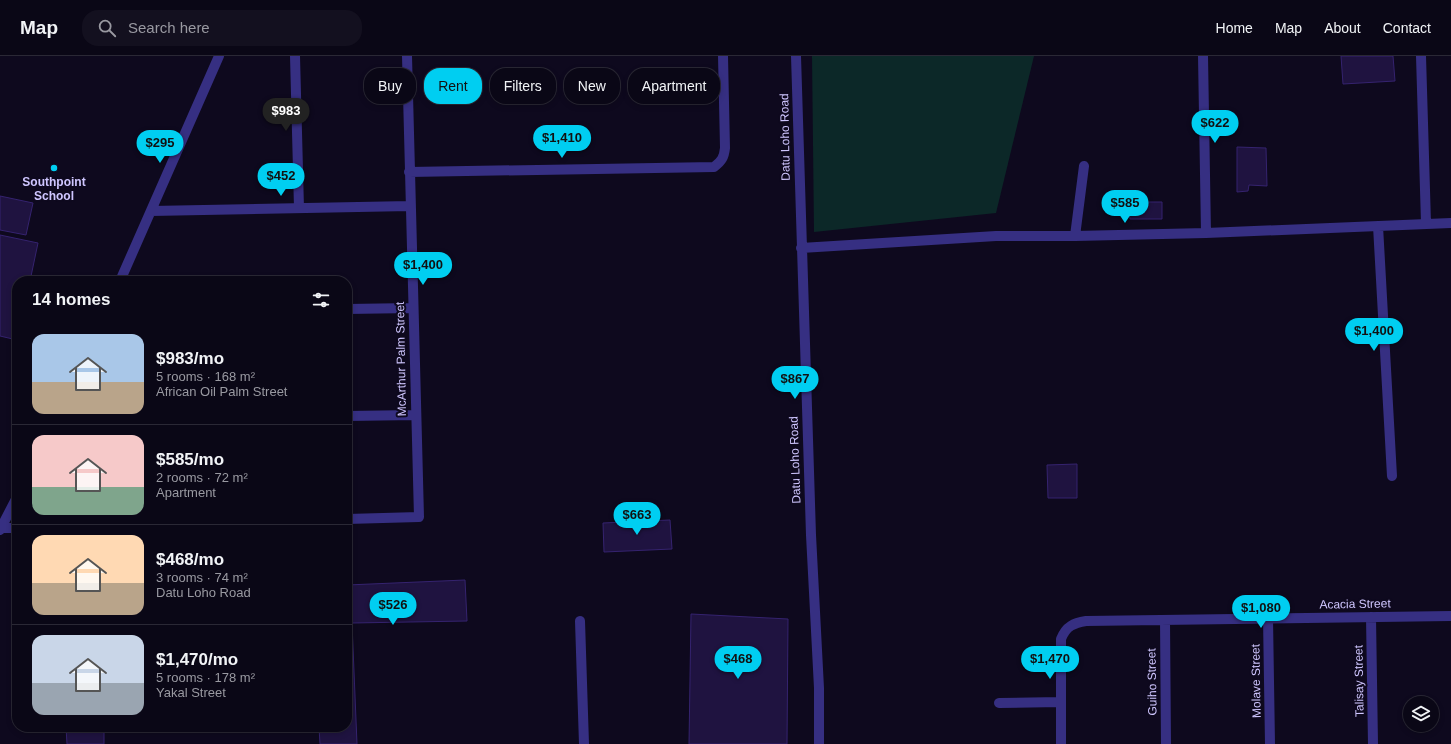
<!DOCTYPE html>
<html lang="en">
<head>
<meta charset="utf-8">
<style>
  :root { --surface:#0a0716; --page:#13101f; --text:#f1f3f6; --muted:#9999a1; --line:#2a2835; --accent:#00cef1 }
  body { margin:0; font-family:Arial,sans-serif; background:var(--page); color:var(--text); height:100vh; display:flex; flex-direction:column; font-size:15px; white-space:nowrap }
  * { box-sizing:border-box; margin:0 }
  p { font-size:13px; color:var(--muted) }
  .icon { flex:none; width:22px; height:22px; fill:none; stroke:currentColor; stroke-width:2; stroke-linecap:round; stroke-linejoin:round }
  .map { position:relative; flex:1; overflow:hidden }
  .drawer { position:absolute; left:12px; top:220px; width:340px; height:456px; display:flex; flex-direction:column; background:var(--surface); border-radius:16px; box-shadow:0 2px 6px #0003,0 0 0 1px var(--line) }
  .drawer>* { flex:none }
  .guide { position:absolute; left:364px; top:12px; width:380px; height:36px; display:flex; gap:8px }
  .buttons { position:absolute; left:1403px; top:640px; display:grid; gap:8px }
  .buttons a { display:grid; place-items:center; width:36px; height:36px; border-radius:50%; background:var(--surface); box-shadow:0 2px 6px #0003,0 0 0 1px var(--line); font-size:20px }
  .price { position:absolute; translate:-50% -34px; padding:0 9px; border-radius:14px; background:var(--accent); color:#111; font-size:13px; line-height:26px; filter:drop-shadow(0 1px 2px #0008) }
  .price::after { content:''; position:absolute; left:50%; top:24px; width:12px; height:9px; margin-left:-6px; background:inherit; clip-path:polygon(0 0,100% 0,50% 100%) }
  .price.selected { background:#222; color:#fff }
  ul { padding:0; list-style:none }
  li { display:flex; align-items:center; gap:12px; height:100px; padding:0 20px }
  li+li { border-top:1px solid var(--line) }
  li span { display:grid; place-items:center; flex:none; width:112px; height:80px; border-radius:12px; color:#555 }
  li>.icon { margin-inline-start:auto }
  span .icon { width:48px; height:48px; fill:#fffc; stroke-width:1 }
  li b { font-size:17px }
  h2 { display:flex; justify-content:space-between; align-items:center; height:48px; padding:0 20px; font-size:17px }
  .tag { padding:0 14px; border-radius:16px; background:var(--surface); box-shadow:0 2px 6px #0003,0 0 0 1px var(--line); font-size:14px; line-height:36px }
  .tag.selected { background:var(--accent); color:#111 }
  header { display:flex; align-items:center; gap:24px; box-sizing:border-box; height:56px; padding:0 20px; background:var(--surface); border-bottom:1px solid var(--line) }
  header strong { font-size:19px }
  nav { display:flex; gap:22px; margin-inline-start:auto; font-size:14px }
  .search { width:280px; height:36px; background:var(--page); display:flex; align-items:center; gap:10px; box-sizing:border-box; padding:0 14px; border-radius:16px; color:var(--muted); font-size:15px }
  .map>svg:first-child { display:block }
  .green { fill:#0c2828 }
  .building { fill:#1f1340; stroke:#35236f }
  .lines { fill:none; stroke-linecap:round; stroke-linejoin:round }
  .minor { stroke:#362f82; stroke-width:10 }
  .poi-dot { fill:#00cef1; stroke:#0e091e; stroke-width:1.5 }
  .labels { text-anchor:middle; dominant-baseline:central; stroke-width:4; stroke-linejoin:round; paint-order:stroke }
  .street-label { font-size:12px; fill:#cfc6ff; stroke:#0e091e }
  .poi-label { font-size:12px; font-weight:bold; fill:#cfc6ff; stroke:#0e091e }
</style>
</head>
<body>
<header>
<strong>Map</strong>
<div class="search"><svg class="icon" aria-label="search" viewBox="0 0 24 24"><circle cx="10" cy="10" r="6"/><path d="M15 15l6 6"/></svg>Search here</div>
<nav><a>Home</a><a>Map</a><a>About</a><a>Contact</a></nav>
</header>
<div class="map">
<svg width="1451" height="688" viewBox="0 0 1451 688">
  <rect width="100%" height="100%" fill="#0e091e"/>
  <path class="green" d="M812 0H1034L996 157 814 176Z"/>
  <path class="building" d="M1341 0H1393L1395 25 1343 28Z
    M1237 91 1266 92 1267 130 1249 129 1248 135 1237 136Z
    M0 140 33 147 26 179 0 174Z
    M1128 146H1162V163H1130Z
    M0 179 38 187 30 225H17V284L0 280Z
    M1077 408V442H1048L1047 409Z
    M670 464 672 493 604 496 603 467Z
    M465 524 467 565 352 567 357 688H320L319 671H347V529Z
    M691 558 788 563 787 688H689Z
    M66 671H104V688H67Z"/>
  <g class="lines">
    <path class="minor" d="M295 0 299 152
      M796 0 811 479 819 632V688
      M1203 0 1206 177
      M1421 0 1426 167
      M409 116 714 111C722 105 724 101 725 92L723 0
      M151 155 410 150
      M1378 170 1392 420
      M1075 180 1084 110
      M801 192 996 180H1075L1206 177 1451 167
      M120 225 219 0
      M347 253 413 252
      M347 360 416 359
      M347 463 419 461 407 0
      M1 472H17
      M0 474 17 441
      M1371 561 1373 688
      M1268 562 1270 688
      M1165 564 1166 688
      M580 565 584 688
      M999 647 1060 646
      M1061 688V583C1066 570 1074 567 1086 565L1451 560"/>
  </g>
  <circle class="poi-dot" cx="54" cy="112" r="4"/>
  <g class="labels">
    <g class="street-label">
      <text transform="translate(785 81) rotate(-91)">Datu Loho Road</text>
      <text transform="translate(401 303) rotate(-91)">McArthur Palm Street</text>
      <text transform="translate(795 404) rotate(-92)">Datu Loho Road</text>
      <text transform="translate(1355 548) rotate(-1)">Acacia Street</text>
      <text transform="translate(1256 625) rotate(-91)">Molave Street</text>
      <text transform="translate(1359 625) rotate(-91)">Talisay Street</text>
      <text transform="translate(1152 626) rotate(-91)">Guiho Street</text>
    </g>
    <g class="poi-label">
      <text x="54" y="126">Southpoint<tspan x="54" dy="14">School</tspan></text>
    </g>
  </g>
</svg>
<div class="buttons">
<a><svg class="icon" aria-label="layers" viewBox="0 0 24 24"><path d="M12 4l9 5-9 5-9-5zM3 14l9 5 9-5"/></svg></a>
</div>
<b class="price selected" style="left:286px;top:76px">$983</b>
<b class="price" style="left:1215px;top:88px">$622</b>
<b class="price" style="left:562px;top:103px">$1,410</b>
<b class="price" style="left:160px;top:108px">$295</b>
<b class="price" style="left:281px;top:141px">$452</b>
<b class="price" style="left:1125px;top:168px">$585</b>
<b class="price" style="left:423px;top:230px">$1,400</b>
<b class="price" style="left:1374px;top:296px">$1,400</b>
<b class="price" style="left:795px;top:344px">$867</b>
<b class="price" style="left:637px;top:480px">$663</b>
<b class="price" style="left:393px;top:570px">$526</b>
<b class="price" style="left:1261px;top:573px">$1,080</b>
<b class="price" style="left:738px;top:624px">$468</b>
<b class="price" style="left:1050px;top:624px">$1,470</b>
<div class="guide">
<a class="tag">Buy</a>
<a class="tag selected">Rent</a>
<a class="tag">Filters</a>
<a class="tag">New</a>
<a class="tag">Apartment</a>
</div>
<section class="drawer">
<h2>14 homes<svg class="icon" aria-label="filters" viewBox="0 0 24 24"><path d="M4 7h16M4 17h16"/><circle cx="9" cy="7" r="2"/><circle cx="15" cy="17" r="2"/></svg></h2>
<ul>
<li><span style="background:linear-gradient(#a9c7e8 60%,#b9a48a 0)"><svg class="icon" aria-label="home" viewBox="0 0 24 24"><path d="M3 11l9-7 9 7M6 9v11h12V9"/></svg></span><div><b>$983/mo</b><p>5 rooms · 168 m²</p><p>African Oil Palm Street</p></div></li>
<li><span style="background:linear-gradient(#f6c9c9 65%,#7fa58c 0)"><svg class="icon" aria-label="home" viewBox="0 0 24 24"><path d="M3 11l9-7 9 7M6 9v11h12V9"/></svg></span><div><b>$585/mo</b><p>2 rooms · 72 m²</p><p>Apartment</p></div></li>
<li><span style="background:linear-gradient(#ffd9b3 60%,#b9a48a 0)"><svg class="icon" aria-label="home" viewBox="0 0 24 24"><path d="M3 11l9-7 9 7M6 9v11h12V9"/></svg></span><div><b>$468/mo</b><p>3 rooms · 74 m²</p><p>Datu Loho Road</p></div></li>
<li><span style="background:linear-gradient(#c9d6e8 60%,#9aa5b1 0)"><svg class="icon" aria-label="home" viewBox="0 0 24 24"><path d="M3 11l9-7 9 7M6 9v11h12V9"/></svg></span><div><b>$1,470/mo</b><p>5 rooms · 178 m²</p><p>Yakal Street</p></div></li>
</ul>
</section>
</div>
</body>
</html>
